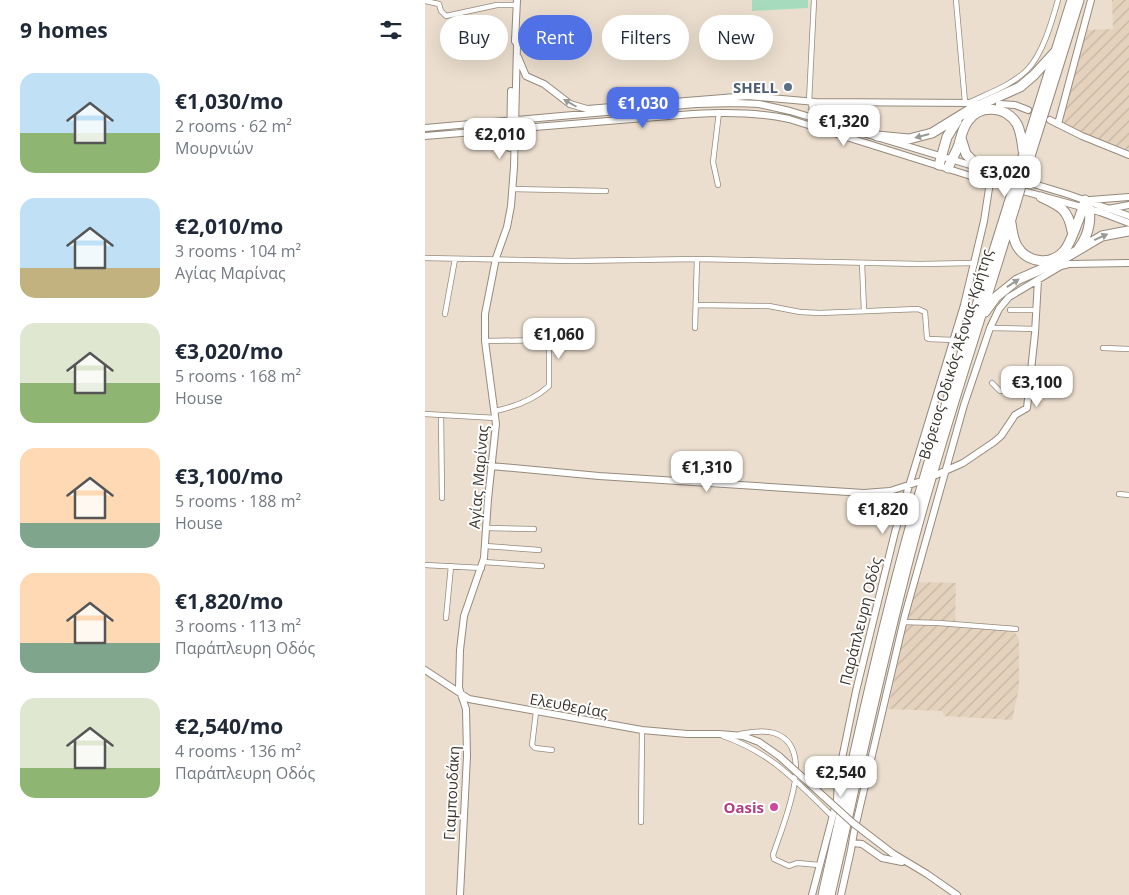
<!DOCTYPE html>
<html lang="en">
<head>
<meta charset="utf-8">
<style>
  :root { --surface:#fff; --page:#f2f2f3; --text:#1f2937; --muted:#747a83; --accent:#5070e5 }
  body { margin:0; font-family:"Open Sans",sans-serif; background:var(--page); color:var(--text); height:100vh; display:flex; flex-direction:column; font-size:19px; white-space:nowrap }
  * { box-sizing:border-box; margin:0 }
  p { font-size:16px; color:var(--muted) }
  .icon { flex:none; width:28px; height:28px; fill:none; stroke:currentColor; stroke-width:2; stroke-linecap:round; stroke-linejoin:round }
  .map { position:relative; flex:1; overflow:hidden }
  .details { display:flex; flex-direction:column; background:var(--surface); width:425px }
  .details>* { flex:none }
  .guide { position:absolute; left:15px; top:15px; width:475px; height:45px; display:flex; gap:10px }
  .price { position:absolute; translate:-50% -42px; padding:0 11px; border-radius:10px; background:#fff; color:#222; font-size:16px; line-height:32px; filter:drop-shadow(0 1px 2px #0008) }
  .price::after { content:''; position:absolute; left:50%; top:30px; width:15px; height:11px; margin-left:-8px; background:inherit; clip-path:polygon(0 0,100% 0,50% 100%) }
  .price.current { background:var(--accent); color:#fff }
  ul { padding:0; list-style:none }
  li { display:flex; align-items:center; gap:15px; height:125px; padding:0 20px }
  li span { display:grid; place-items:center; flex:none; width:140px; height:100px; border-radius:15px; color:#555 }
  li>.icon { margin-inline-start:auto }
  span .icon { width:60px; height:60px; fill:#fffc; stroke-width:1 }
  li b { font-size:21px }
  h2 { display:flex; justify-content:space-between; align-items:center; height:60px; padding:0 20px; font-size:21px }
  .tag { padding:0 18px; border-radius:22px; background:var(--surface); box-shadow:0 5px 20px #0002; font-size:18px; line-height:45px }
  .tag.current { background:var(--accent); color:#fff }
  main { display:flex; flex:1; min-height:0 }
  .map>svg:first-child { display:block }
  .industrial { fill:url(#industrial-furrows) }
  .grass { fill:#a6dcbd }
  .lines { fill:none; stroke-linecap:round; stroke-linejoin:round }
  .street-casing { stroke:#968a7c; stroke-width:6 }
  .secondary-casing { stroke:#968a7c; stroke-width:8 }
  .highway-casing { stroke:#968a7c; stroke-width:11 }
  .street { stroke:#fff; stroke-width:4.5 }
  .secondary { stroke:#fff; stroke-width:6 }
  .highway { stroke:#fff; stroke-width:9 }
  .secondary-bridge-casing { stroke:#968a7c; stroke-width:8; stroke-linecap:butt }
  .highway-bridge-casing { stroke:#968a7c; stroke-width:11; stroke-linecap:butt }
  .secondary-bridge { stroke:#fff; stroke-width:6 }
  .highway-bridge { stroke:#fff; stroke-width:9 }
  .oneway { fill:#9c9a96 }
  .service-dot { fill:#5c6f8a; stroke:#fff; stroke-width:2 }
  .hotel-dot { fill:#d1479c; stroke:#fff; stroke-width:2 }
  .labels { text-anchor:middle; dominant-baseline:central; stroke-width:4; stroke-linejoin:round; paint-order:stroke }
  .service-label { font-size:15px; font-weight:bold; fill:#4e5e75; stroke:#fff; text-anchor:end }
  .street-label { font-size:15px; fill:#39342e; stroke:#fff }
  .hotel-label { font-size:15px; font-weight:bold; fill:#b23c85; stroke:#fff; text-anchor:end }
</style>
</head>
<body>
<main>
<section class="details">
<h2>9 homes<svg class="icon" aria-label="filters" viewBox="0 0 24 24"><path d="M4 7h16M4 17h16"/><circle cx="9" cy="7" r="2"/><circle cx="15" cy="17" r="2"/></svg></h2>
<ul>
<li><span style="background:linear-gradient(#bfe0f5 60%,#8fb573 0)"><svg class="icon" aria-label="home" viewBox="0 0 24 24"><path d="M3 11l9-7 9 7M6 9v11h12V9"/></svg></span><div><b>€1,030/mo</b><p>2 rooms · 62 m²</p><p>Μουρνιών</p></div></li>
<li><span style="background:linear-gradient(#bfe0f5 70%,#c2b280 0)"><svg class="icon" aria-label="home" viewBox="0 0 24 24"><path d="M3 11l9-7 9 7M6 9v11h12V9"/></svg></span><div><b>€2,010/mo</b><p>3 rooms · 104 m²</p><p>Αγίας Μαρίνας</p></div></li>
<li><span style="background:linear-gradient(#dfe7d0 60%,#8fb573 0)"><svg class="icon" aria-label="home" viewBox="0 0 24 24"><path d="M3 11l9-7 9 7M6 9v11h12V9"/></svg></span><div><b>€3,020/mo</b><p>5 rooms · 168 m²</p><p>House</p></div></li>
<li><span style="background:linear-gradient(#ffd9b3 75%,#7fa58c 0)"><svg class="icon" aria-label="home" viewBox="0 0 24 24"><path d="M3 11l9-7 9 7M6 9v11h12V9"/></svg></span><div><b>€3,100/mo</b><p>5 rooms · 188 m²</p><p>House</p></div></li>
<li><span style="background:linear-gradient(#ffd9b3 70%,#7fa58c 0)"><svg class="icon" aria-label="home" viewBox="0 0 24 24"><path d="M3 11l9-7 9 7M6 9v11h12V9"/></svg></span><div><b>€1,820/mo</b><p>3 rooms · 113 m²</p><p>Παράπλευρη Οδός</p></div></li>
<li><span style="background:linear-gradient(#dfe7d0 70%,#8fb573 0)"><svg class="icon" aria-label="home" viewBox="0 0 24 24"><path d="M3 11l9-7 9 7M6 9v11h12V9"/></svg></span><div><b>€2,540/mo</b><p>4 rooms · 136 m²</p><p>Παράπλευρη Οδός</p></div></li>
</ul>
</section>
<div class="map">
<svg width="704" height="895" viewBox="0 0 704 895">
  <defs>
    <pattern id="industrial-furrows" width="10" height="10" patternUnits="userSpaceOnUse" patternTransform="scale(1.25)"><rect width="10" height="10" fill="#e4d2bd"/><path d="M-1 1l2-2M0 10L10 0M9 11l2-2" fill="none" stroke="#c4b5a3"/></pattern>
  </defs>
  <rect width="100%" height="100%" fill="#ebdece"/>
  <path class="industrial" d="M687 0H704V153L672 141 636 123 661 30 688 29Z
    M492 582 531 583 530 627 587 631 591 634 594 639V688L587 720 519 716 517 711 463 709 481 625Z"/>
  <path class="grass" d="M327 0H383V8L327 11Z"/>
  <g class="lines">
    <defs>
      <path id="street" d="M531 0 540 102
        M0 1 14 4 16 11 21 16 72 5H92
        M384 102 389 0
        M545 102C564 93 587 85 602 70 618 54 627 21 633 0
        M293 185 288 162 294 112
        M87 189 181 191
        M0 258 148 261 272 259 495 264 550 263
        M437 263 439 311
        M271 305 344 306 375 312 395 313 493 309 500 312 502 338 504 339 529 340
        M585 310H612
        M20 314 30 259
        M270 328 272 259
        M565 328 610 329
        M60 341 124 340V386C110 399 89 407 70 411
        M678 348 704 349
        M567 383 575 391H604
        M0 414 71 418
        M16 415 17 498
        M694 494 704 495
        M61 528 109 529
        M60 546 114 550
        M58 562 117 566
        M0 565 57 568
        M21 618 26 566
        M478 622 514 623 591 629
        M111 712 107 745 110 748 127 750
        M315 734C325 732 339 730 349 733 394 747 357 826 348 855L349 859 364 866 372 863 394 865
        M298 736C347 753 372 782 408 817
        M216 822 217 730"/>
      <path id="secondary" d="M90 41 92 0
        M93 57 101 76 119 84 145 104 162 109 323 96 391 102 550 103
        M387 102 388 117
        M574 104 590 105 603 110
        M625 120 657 136 704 155
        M633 124 666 0
        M0 128 271 104 312 103 334 104 365 111 642 194 704 216
        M0 136 268 114C301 112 332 112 364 119L565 182 675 212 704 223
        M85 148 86 91
        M665 200 704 197
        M683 209 704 205
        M66 466 174 476 439 493 465 491 493 482
        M511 475 538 463 569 442 576 436 590 415 602 408 610 333 613 280
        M0 670 44 699 217 730 262 734H294L318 736 334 742 354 756
        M428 843 437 844 457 858 477 862
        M467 853 502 874 532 895
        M35 895 42 756 41 709 34 688 35 650 39 616 59 558 63 499 71 424 60 341V314L71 258 82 227 86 206 89 167 92 45 90 38
        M387 895 412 800 413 778 431 691 470 532 539 305 559 221 565 182
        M416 895 426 850 429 832 480 615 539 405 565 328 574 309 584 297 636 266 644 264 704 263"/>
      <path id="highway" d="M452 136 484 139 507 133 546 109 595 87 609 75 631 51
        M536 138 541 154 555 168
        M514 165 522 137 532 121
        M595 166 647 0
        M602 166 654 0
        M523 168C526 161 530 154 533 147 536 138 537 129 543 121 555 104 581 106 592 124 596 132 597 141 598 150
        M616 197C635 206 643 209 647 231
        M586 223C587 231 588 239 592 246 602 263 626 266 639 251 645 245 658 209 660 200
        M654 248C664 235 669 214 660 200
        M560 312 571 297 592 280 633 262 677 236 703 231
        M398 895C425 776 450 657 482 539 513 426 549 315 584 203
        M405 895C432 777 457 659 488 542 518 429 556 318 590 206"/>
    </defs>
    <use href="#street" class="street-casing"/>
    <use href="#secondary" class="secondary-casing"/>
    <use href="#highway" class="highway-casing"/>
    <use href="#street" class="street"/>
    <use href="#secondary" class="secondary"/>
    <use href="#highway" class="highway"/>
    <defs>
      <path id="secondary-bridge" d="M354 756 428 823 467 853"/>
      <path id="highway-bridge" d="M584 203 595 166
        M590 206 602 166"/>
    </defs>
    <use href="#secondary-bridge" class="secondary-bridge-casing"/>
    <use href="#highway-bridge" class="highway-bridge-casing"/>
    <use href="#secondary-bridge" class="secondary-bridge"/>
    <use href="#highway-bridge" class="highway-bridge"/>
  </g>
  <defs><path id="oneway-solid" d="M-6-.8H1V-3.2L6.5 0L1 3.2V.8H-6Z" transform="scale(1.25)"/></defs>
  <g class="oneway">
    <use href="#oneway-solid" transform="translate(145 103) rotate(-150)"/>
    <use href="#oneway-solid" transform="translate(497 136) rotate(165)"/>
    <use href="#oneway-solid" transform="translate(676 237) rotate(-24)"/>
    <use href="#oneway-solid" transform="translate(588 283) rotate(-33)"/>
  </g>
  <circle class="service-dot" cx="363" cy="87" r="5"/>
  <circle class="hotel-dot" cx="349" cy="807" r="5"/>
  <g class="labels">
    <g class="service-label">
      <text x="353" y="87">SHELL</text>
    </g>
    <g class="street-label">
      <text transform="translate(530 354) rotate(-73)">Βόρειος Οδικός Άξονας Κρήτης</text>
      <text transform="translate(53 477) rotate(-85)">Αγίας Μαρίνας</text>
      <text transform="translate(435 621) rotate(-76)">Παράπλευρη Οδός</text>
      <text transform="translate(144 705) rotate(10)">Ελευθερίας</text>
      <text transform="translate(26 793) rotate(-87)">Γιαμπουδάκη</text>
    </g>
    <g class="hotel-label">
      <text x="339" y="807">Oasis</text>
    </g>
  </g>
</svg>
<b class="price current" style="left:218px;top:129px">€1,030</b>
<b class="price" style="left:419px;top:147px">€1,320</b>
<b class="price" style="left:75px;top:160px">€2,010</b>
<b class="price" style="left:580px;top:198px">€3,020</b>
<b class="price" style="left:134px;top:360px">€1,060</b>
<b class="price" style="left:612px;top:408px">€3,100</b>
<b class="price" style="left:282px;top:493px">€1,310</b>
<b class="price" style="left:458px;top:535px">€1,820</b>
<b class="price" style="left:416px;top:798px">€2,540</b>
<div class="guide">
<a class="tag">Buy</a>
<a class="tag current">Rent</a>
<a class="tag">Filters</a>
<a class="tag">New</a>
</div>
</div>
</main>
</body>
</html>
